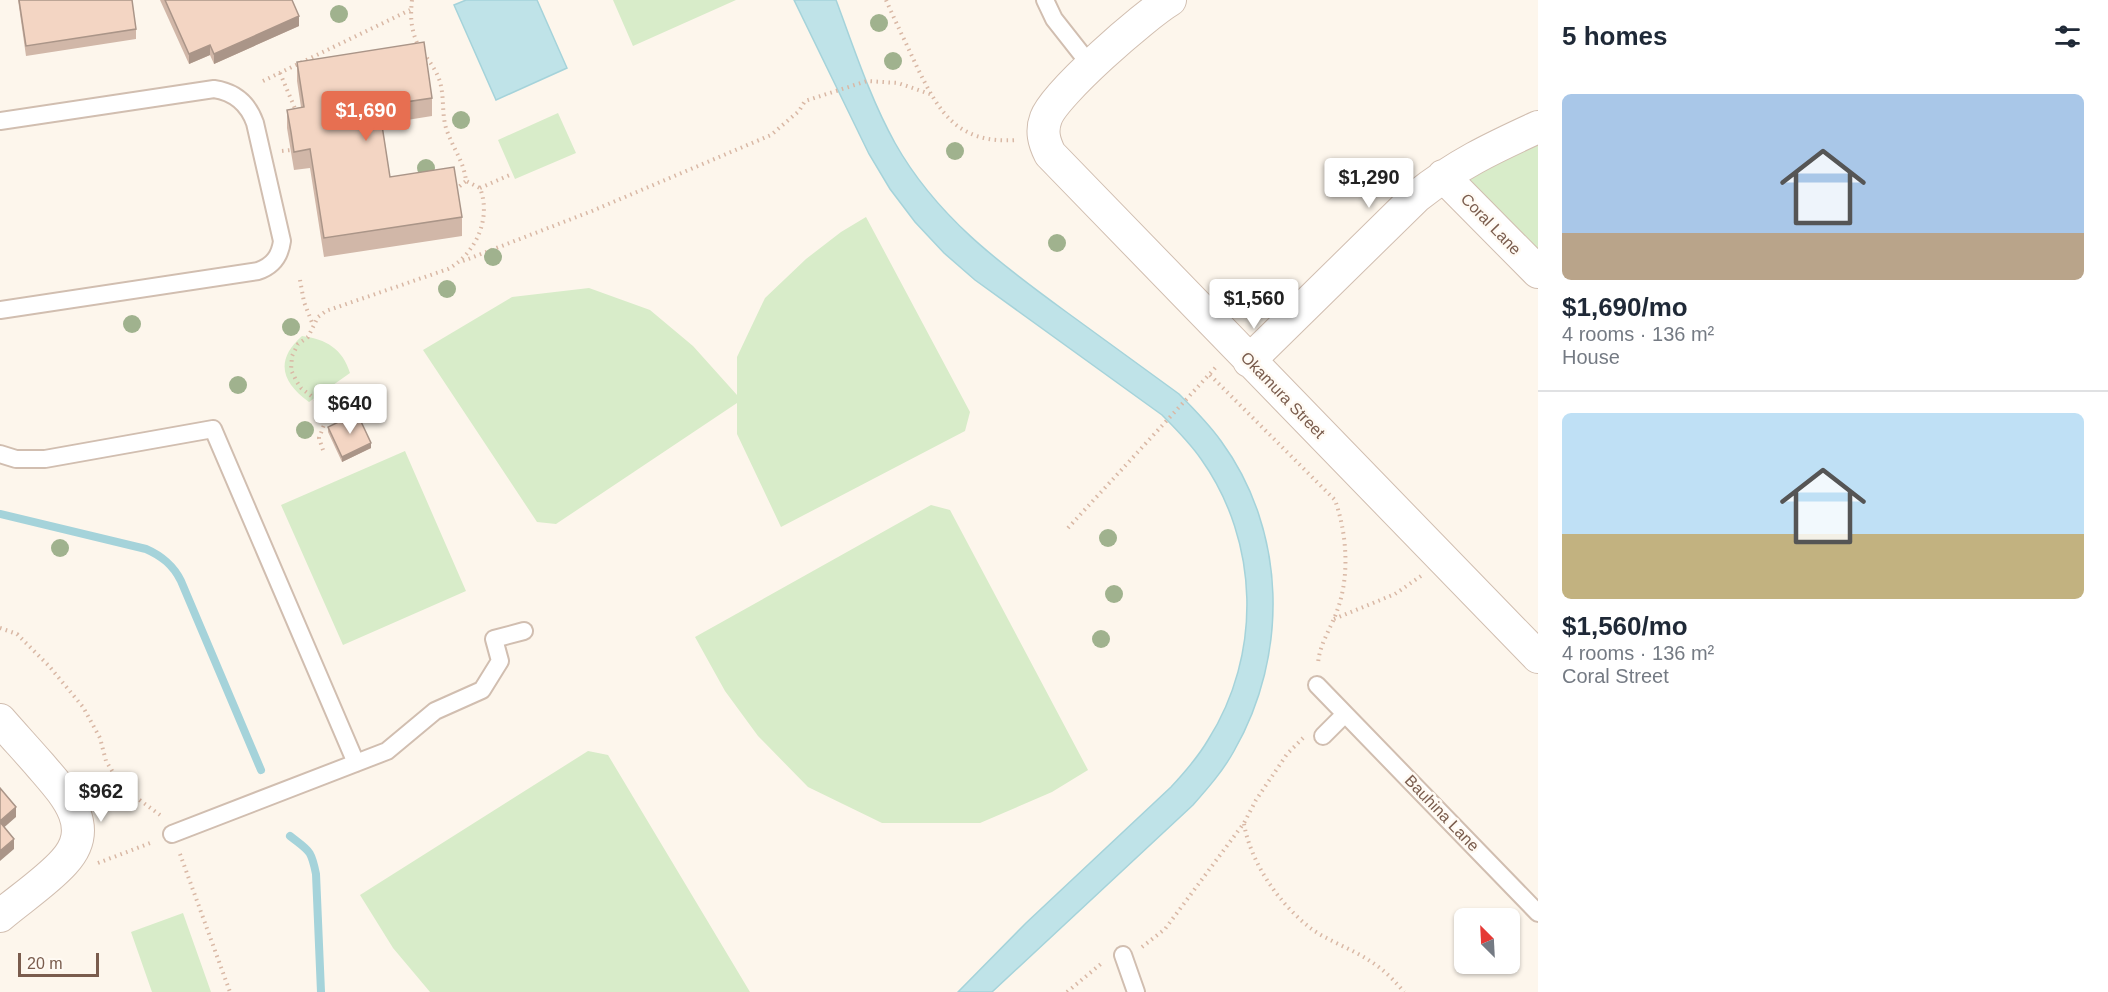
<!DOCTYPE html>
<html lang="en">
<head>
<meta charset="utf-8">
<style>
  :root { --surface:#fff; --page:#f2f2f3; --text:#1f2937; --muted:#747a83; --line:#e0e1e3; --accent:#e76f51 }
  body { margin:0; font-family:Arial,sans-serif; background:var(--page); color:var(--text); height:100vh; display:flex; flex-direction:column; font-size:22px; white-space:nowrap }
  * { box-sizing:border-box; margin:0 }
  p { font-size:20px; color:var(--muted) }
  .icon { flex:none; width:33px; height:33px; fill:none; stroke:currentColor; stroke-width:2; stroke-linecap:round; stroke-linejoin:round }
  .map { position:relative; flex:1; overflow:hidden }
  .panel { display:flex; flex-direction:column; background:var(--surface); width:570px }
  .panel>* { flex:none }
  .needle { width:39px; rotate:336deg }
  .tools { position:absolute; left:1454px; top:908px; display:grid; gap:12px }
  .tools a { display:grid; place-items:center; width:66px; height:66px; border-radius:9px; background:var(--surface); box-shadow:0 2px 4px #0004; font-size:30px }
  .scale { position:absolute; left:18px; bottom:15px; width:81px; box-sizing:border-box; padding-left:6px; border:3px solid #7a5c4d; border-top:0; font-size:16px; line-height:21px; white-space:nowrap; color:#7a5c4d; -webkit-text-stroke:4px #fffaf3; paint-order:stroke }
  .price { position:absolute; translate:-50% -51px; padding:0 14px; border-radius:6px; background:#fff; color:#222; font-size:20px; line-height:39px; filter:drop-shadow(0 2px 3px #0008) }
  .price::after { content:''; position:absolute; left:50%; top:36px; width:18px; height:14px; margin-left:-9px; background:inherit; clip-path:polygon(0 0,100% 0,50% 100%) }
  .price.selected { background:var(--accent); color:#fff }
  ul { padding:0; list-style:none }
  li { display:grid; align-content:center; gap:12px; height:318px; padding:0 24px }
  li+li { border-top:2px solid var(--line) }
  li span { display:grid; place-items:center; height:186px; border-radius:9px; color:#555 }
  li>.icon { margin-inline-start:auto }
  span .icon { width:108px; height:108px; fill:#fffc; stroke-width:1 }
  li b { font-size:26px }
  h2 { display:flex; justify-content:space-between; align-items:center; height:72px; padding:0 24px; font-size:26px }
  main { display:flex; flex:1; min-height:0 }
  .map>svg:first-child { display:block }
  .green { fill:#d8ecc9 }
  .water { fill:#bfe3e8; stroke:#a5d3da; stroke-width:1.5 }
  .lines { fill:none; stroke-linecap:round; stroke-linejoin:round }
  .stream { stroke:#a5d3da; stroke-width:8 }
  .service-casing { stroke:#d1beb0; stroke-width:20 }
  .minor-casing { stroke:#d1beb0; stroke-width:34 }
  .path { stroke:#d9b8a5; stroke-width:4; stroke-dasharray:1.5 4.5; stroke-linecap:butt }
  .service { stroke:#fff; stroke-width:16 }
  .minor { stroke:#fff; stroke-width:32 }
  .tree { fill:#a0b28e }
  .wall { fill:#d1b7a8 }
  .shaded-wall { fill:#aa9588 }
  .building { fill:#f3d5c3; stroke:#aa9588; stroke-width:1.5 }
  .labels { text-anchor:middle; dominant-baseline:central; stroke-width:5; stroke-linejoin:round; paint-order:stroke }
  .street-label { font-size:16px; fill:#7a5c4d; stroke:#fffaf3 }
</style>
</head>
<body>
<main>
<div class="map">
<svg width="1538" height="992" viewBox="0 0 1538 992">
  <rect width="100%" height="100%" fill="#fdf6ec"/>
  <path class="green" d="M613 0H736L633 46Z
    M558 113 576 153 515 179 498 140Z
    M1538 127V272L1457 189 1465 162Z
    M866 217 970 412 965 431 781 527 737 434V403L556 524 537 522 423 350 512 297 589 288 650 310 693 346 737 395V357L765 298 806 259 841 232Z
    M302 336C326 339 343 349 350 373L309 402C281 382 275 360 302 336Z
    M405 451 466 591 343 645 281 505Z
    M931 505 950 510 1088 770 1052 792 980 823H882L808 787 758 736 725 691 695 637Z
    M588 751 608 755 750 992H430L393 948 360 895Z
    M183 913 211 992H152L131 932Z"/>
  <path class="water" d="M466 0H537L567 68 496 100 454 5Z
    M794 0H836C854 48 870 98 895 143 936 216 999 263 1065 311 1103 339 1141 366 1179 394 1194 409 1209 424 1221 441 1287 531 1289 655 1234 751 1223 771 1208 788 1193 805L992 992H958L1026 923 1171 787C1185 772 1198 757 1208 740 1262 655 1260 542 1201 459 1190 443 1176 429 1162 415L975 280 944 253 915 222 890 189 869 154Z"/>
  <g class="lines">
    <path class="stream" d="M0 514 146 549C162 556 173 565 181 581L261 770
      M290 836C309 851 311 849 316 874L321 992"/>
    <defs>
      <path id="service" d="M1045 0 1054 19 1091 66
        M0 121 214 89C234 92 248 103 255 123L282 241C280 256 273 266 258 271L0 310
        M0 454 16 459H45L213 429 356 763
        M1317 685 1538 913
        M1323 736 1345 714
        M172 834 387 751 435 711 482 690 500 661 494 639 524 631
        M1123 955 1136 992"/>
      <path id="minor" d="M1170 0C1145 15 1055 93 1046 118 1041 131 1044 142 1050 154L1538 657
        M1443 176 1538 272
        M1249 361 1416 197C1456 165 1492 148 1538 127
        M0 720C13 735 27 750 40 765 64 793 97 826 64 862 47 881 20 899 0 916"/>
    </defs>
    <use href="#service" class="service-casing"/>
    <use href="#minor" class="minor-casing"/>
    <path class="path" d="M412 0C410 17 411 31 419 47
      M886 0C896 23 907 45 917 67 940 114 958 144 1017 140
      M280 73 296 111
      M263 81 410 10
      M282 151 291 150
      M480 188 512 174
      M455 190 466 181
      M463 261 592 211 771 135 799 111 805 101 867 81 898 83 930 94
      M300 280 304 302 313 325
      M1210 375 1335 500C1347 534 1350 576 1337 611 1331 628 1319 645 1318 664
      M323 450 319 438 324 425 319 402 301 388 297 382 291 370 292 356 298 344 308 337 318 317 326 311 448 269C475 254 492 219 480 188L466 181C464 161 452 147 446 128 442 114 444 101 441 86 439 74 430 62 423 53
      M1068 528 1216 367
      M1334 619 1395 594 1421 576
      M0 628 17 634 49 666 83 707 100 738 106 761 122 787 160 815
      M1244 824C1251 863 1278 902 1309 927 1327 941 1351 948 1370 961 1383 969 1395 981 1404 992
      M180 854 230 992
      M98 863 153 842
      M1142 947 1165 929 1244 823 1256 800 1287 754 1303 738
      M1067 992 1102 963"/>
    <use href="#service" class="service"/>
    <use href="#minor" class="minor"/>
  </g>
  <g class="tree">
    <circle cx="339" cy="14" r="9"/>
    <circle cx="879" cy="23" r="9"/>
    <circle cx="893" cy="61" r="9"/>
    <circle cx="461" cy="120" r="9"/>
    <circle cx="955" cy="151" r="9"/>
    <circle cx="426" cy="168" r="9"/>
    <circle cx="1057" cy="243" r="9"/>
    <circle cx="493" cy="257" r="9"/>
    <circle cx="447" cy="289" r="9"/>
    <circle cx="132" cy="324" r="9"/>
    <circle cx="291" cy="327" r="9"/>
    <circle cx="238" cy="385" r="9"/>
    <circle cx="305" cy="430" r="9"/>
    <circle cx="1108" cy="538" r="9"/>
    <circle cx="60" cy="548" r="9"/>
    <circle cx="1114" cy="594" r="9"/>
    <circle cx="1101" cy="639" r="9"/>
  </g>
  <path class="wall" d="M18 0H132L136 29V39L26 56Z
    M160 0H292L299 26 214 64 210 55 189 64Z
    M297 62 432 98V116L382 124 390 177 462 217V236L324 257 310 168 294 170 287 128V110L301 107 297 81Z
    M328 427 371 448 342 462 328 432Z"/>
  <path class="shaded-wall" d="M299 16V26L214 64V54Z
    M210 45V55L189 64V54Z
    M371 443V448L342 462V457Z
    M16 807V817L0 831V821Z
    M14 839V849L0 861V851Z"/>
  <path class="building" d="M19 0H132L136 29 26 46Z
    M165 0H292L299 16 214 54 210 45 189 54Z
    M424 42 432 98 379 106 390 177 454 167 462 217 324 238 310 149 294 152 291 132 287 110 304 107 297 62Z
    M357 413 371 443 342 457 328 427Z
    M0 788 16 807 0 821Z
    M0 822 14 839 0 851Z"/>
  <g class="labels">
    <g class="street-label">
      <text transform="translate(1491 224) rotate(46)">Coral Lane</text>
      <text transform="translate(1283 395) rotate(46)">Okamura Street</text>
      <text transform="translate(1442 813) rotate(46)">Bauhina Lane</text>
    </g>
  </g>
</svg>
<div class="tools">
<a><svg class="needle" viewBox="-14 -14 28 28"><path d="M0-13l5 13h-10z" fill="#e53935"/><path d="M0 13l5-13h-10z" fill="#747a83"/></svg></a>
</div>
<div class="scale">20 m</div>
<b class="price selected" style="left:366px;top:142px">$1,690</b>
<b class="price" style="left:1369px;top:209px">$1,290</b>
<b class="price" style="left:1254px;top:330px">$1,560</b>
<b class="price" style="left:350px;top:435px">$640</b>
<b class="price" style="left:101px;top:823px">$962</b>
</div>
<section class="panel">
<h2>5 homes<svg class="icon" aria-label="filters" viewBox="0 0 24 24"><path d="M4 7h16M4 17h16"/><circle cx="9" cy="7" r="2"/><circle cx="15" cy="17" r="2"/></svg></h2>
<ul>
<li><span style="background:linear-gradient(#a9c7e8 75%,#b9a48a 0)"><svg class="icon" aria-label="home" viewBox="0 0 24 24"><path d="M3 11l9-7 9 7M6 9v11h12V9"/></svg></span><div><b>$1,690/mo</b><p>4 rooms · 136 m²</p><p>House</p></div></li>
<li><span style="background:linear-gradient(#bfe0f5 65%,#c2b280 0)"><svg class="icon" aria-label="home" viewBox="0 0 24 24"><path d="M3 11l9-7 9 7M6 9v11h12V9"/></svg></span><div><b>$1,560/mo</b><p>4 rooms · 136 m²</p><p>Coral Street</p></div></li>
</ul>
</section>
</main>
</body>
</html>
